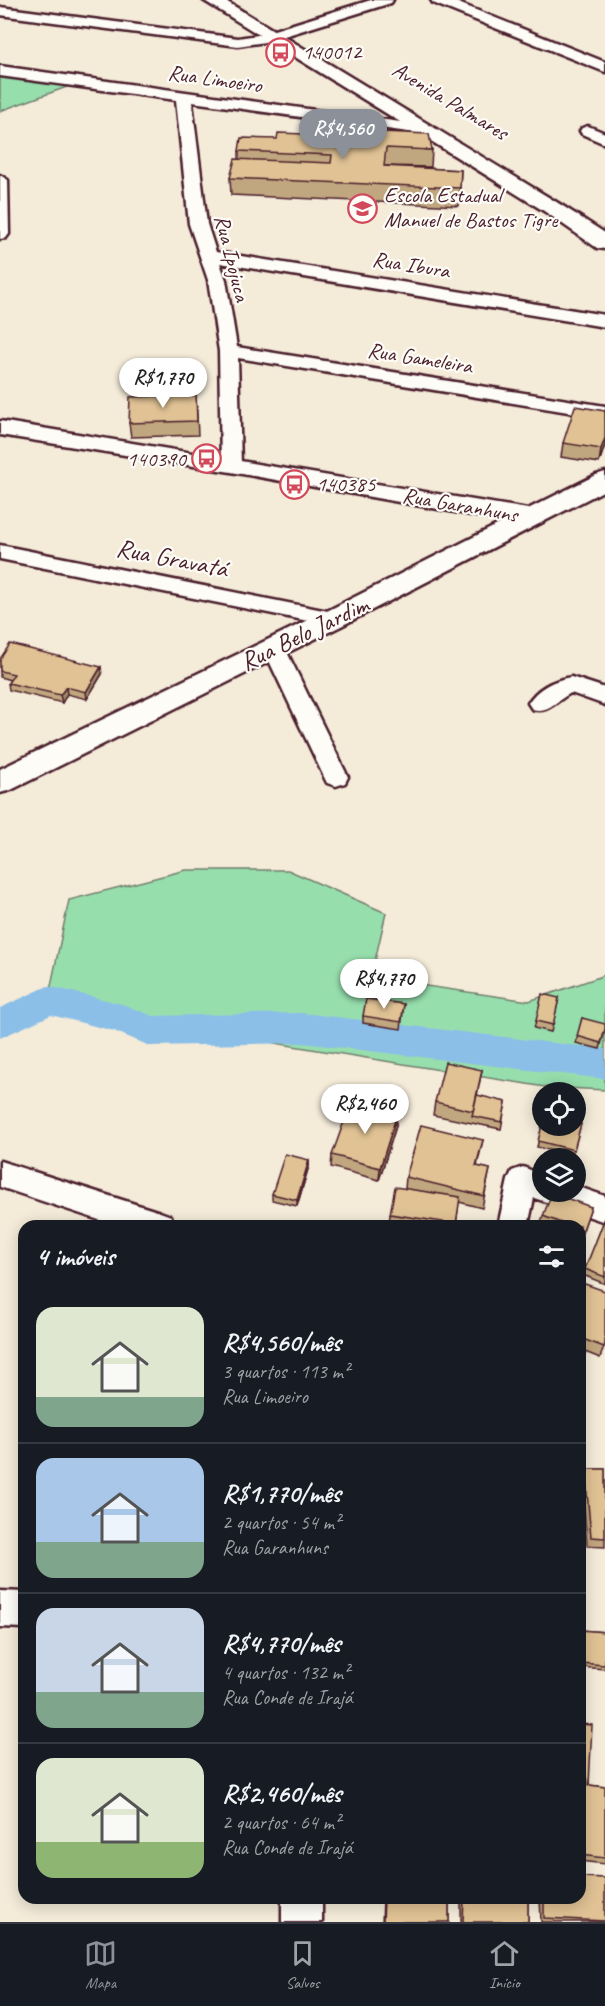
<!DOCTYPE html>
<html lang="pt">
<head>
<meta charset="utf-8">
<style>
  :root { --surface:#171b24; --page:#242831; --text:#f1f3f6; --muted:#9ea1a6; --line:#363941; --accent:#8c9099 }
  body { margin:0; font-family:Caveat,sans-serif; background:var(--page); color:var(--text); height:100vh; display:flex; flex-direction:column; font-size:22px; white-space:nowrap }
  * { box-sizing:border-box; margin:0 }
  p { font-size:20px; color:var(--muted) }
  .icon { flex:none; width:33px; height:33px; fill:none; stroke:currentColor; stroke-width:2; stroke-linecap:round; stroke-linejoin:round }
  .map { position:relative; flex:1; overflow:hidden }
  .details { position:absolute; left:18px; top:1220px; width:568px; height:684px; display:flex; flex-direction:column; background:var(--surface); border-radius:18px; box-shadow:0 3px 15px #0003 }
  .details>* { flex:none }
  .controls { position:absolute; left:532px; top:1082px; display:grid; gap:12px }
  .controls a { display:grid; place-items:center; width:54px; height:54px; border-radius:50%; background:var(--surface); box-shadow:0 3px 15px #0003; font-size:30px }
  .price { position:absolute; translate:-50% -51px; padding:0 14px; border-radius:21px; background:#fff; color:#222; font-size:20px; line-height:39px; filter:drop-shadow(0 2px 3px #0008) }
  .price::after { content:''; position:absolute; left:50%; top:36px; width:18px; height:14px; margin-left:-9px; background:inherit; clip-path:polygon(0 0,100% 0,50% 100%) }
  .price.current { background:var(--accent); color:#fff }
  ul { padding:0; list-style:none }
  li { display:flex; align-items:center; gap:18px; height:150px; padding:0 18px }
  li+li { border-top:2px solid var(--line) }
  li span { display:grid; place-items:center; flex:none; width:168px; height:120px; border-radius:18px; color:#555 }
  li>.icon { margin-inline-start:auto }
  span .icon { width:72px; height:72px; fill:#fffc; stroke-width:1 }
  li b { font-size:26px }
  h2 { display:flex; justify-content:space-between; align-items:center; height:72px; padding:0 18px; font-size:26px }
  .dock { display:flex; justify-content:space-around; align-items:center; height:84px; border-top:2px solid var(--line); background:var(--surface); font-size:16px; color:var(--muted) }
  .dock a { display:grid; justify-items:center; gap:3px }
  .dock .current { color:var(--accent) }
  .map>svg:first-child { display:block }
  .green { fill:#97dead; stroke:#707e6c; stroke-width:1.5 }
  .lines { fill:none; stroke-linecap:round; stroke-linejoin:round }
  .canal { fill:#8bbfe8; fill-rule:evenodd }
  .minor-casing { stroke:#4a1f2b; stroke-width:5 }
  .tertiary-casing { stroke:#4a1f2b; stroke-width:5 }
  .secondary-casing { stroke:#4a1f2b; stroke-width:5 }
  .minor { fill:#fdfcf7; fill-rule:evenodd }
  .tertiary { fill:#fdfcf7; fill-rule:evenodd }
  .secondary { fill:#fdfcf7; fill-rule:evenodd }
  .wall { fill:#c1a77f; stroke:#4a1f2b; stroke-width:1.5 }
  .shaded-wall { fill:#9d8868; stroke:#4a1f2b; stroke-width:1.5 }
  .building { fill:#e0c294; stroke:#4a1f2b; stroke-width:1.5 }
  .labels { text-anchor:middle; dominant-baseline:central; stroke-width:4.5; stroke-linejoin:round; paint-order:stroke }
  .far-poi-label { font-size:22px; fill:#4a1f2b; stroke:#fdfcf7; text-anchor:start }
  .far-street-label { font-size:22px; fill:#4a1f2b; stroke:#fdfcf7 }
  .street-label { font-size:26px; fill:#4a1f2b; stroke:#fdfcf7 }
</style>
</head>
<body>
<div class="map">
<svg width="605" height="1922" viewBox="0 0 605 1922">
  <rect width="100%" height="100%" fill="#f4ebd9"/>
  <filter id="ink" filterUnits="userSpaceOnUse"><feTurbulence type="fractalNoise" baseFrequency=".0167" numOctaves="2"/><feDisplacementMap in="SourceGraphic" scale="12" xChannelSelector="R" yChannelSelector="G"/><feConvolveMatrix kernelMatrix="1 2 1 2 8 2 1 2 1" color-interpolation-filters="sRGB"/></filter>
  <g filter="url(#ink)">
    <path class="green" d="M0 72 78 83 0 111Z
      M186 870H288L386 913 371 978 529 1001 605 975V1090L545 1087 195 1030 48 1000 69 900Z"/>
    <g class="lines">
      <path class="canal" d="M48 986 122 1004 153 1016 302 1013 605 1049V1079L302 1043 150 1046 114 1031 51 1015 0 1038V1008Z"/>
      <defs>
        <path id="minor" d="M371 0H393L391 3 265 42 238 46 0 15V7L238 38 258 35Z
          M431 0H451L605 62V72L433 3Z
          M0 66 429 126 431 129 423 134 192 102 207 224 216 252 605 315V327L220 263 226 280 237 347 605 406V418L238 358 241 465 238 469H224L221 465 219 351 208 280 189 224 176 100 0 76Z
          M588 126 605 133V144L582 134 580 131 582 128Z
          M0 175 8 180 9 234 6 238 0 239Z
          M0 545 333 612 341 614 344 619 341 624 333 626 0 559Z
          M274 640 282 643 285 648 348 777 345 783 336 786 327 783 324 777 263 648 266 643Z
          M571 677 605 688V705L571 693C556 700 549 714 532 709L528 703C537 688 554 680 571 677Z
          M0 1161 160 1212 171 1216 175 1226H117L0 1187Z
          M523 1167 543 1175V1191H576V1186L605 1196V1222L534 1198 528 1226H498L508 1180 512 1171Z
          M0 1591 24 1592V1628L0 1627Z
          M282 1898H322V1922H282Z"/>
        <path id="tertiary" d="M0 421 528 509 596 475 605 472V490L343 625 11 790 0 793V769L323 613 505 521 231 472 0 435Z"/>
        <path id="secondary" d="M203 0H224L558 203 605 233V249L597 248 544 211Z"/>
      </defs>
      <use href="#minor" class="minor-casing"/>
      <use href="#tertiary" class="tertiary-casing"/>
      <use href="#secondary" class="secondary-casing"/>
      <use href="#minor" class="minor"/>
      <use href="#tertiary" class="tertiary"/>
      <use href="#secondary" class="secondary"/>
    </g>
    <path class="wall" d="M277 139 432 150 431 167 385 166 461 170 459 206 231 195 230 178 239 159V151Z
      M196 395 198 435 131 437 129 423Z
      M563 443 605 445 599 463 561 457Z
      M0 659 102 674 87 699 67 694 62 703 9 690 8 683 10 680 0 677Z
      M559 998 551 1032 534 1028 536 1021Z
      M404 1004 401 1029 363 1023V1016Z
      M582 1018 605 1029 600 1049 576 1043Z
      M482 1070 477 1096 506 1102 501 1129 433 1115 435 1102Z
      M543 1122 581 1124 572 1156 537 1147Z
      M396 1126 379 1180 331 1167 332 1155Z
      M483 1140 477 1166 490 1169 482 1208 459 1202 456 1226H389L390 1214 405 1189 406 1177Z
      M309 1160V1166L297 1206 272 1200V1194Z
      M591 1207 581 1236 580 1226H550L541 1222 543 1216Z
      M605 1218V1284L583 1275Z
      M580 1286 605 1344 600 1358 580 1350Z
      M585 1469H605V1547L587 1546 582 1478Z
      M580 1630 605 1632V1669L580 1667Z
      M580 1724 589 1785 605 1787V1864L580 1861Z
      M605 1878V1922H541L540 1898H580Z
      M383 1898H449V1922H382Z
      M461 1898H528V1922H461Z"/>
    <path class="shaded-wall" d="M605 438V445L599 463 601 449Z
      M101 667 102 674 87 699 86 692Z
      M66 687 67 694 62 703 60 695Z
      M397 1114 396 1126 379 1180 380 1168Z
      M309 1160V1166L297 1206V1200Z"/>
    <path class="building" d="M334 130 429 134 432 150 386 148 384 166 461 170 460 188 230 178 235 159 331 163 332 155 239 151 241 138 277 139 278 133 332 135Z
      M196 395 197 421 129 423 130 397Z
      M575 406 605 411V438L601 449 563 443Z
      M10 644 101 667 86 692 66 687 60 695 8 683 14 674 0 671V659Z
      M542 994 559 998 553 1025 536 1021Z
      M366 999 404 1004 401 1022 363 1016Z
      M582 1018 605 1024V1029L601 1043 577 1036Z
      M445 1062 482 1070 473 1111 435 1102Z
      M477 1095 506 1102 502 1122 472 1116Z
      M351 1102 397 1114 380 1168 332 1155Z
      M543 1122V1125H576V1123L581 1124 574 1150 538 1141Z
      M421 1125 483 1140 476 1166 490 1169 484 1196 406 1177Z
      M285 1154 309 1160 297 1200 272 1194Z
      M395 1187 460 1197 456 1224 390 1214Z
      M552 1193 591 1207 583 1230 580 1229V1226H569L543 1216Z
      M605 1218V1277L585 1269Z
      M582 1283 605 1291V1344L604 1347 580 1338V1286Z
      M585 1469H605V1538L591 1537Z
      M580 1630 605 1632V1665L580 1663Z
      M580 1724 592 1725 589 1785 605 1787V1858L580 1855Z
      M580 1877 605 1878V1921L544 1918V1898H580Z
      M384 1898H449V1922H383Z
      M464 1898H528V1922H463Z"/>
  </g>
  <defs>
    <symbol id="bus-ring" viewBox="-11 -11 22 22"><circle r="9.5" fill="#fdfcf7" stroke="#d1495b" stroke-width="1.5"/><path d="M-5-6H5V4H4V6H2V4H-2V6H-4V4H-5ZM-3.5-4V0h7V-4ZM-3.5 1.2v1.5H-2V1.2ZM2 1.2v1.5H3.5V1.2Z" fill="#d1495b"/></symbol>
    <symbol id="school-ring" viewBox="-11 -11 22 22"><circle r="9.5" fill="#fdfcf7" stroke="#d1495b" stroke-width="1.5"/><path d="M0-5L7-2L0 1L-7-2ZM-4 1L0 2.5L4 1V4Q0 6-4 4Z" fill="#d1495b"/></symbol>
  </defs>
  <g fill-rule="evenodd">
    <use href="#bus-ring" x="264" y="36" width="33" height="33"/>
    <use href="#school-ring" x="346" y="192" width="33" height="33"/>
    <use href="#bus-ring" x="190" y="442" width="33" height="33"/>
    <use href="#bus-ring" x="278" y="468" width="33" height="33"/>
  </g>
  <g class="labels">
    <g class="far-poi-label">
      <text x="302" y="52">140012</text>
      <text x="384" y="195">Escola Estadual<tspan x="384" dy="25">Manuel de Bastos Tigre</tspan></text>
      <text x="186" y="459" text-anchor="end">140390</text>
      <text x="316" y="484">140385</text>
    </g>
    <g class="far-street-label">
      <text transform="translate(215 79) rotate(8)">Rua Limoeiro</text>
      <text transform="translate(450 101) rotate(31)">Avenida Palmares</text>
      <text transform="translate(232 258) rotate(76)">Rua Ipojuca</text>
      <text transform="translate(411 265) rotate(9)">Rua Ibura</text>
      <text transform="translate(420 358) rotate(9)">Rua Gameleira</text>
      <text transform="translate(460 505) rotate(10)">Rua Garanhuns</text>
    </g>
    <g class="street-label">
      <text transform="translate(172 558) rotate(11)">Rua Gravatá</text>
      <text transform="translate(304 633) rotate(-26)">Rua Belo Jardim</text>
    </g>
  </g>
</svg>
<div class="controls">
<a><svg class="icon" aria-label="locate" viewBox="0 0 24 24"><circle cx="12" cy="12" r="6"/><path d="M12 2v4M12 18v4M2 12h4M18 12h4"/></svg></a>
<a><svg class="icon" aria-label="layers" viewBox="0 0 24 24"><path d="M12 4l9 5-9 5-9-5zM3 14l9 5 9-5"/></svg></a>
</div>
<b class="price current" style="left:343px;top:160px">R$4,560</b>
<b class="price" style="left:163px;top:409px">R$1,770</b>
<b class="price" style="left:384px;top:1010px">R$4,770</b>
<b class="price" style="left:365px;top:1135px">R$2,460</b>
<section class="details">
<h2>4 imóveis<svg class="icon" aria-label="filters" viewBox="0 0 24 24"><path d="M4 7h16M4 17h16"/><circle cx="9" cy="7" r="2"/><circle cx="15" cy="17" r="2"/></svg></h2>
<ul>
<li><span style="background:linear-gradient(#dfe7d0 75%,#7fa58c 0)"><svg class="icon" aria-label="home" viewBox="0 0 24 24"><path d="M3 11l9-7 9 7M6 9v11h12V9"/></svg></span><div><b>R$4,560/mês</b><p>3 quartos · 113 m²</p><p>Rua Limoeiro</p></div></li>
<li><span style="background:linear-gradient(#a9c7e8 70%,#7fa58c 0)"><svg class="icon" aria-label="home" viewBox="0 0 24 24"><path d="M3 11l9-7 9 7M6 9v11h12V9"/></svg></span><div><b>R$1,770/mês</b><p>2 quartos · 54 m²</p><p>Rua Garanhuns</p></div></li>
<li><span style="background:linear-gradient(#c9d6e8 70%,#7fa58c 0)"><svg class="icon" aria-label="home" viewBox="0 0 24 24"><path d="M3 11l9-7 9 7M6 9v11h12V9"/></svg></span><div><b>R$4,770/mês</b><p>4 quartos · 132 m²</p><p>Rua Conde de Irajá</p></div></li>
<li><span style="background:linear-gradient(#dfe7d0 70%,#8fb573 0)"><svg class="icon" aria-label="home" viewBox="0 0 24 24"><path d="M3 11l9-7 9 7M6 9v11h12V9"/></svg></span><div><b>R$2,460/mês</b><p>2 quartos · 64 m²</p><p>Rua Conde de Irajá</p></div></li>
</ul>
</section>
</div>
<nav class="dock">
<a class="current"><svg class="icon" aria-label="map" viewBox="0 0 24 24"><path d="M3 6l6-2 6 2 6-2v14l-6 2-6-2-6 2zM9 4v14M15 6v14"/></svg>Mapa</a>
<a><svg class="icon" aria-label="saved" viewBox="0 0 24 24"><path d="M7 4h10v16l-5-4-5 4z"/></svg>Salvos</a>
<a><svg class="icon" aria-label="home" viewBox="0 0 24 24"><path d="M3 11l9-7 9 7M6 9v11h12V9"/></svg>Início</a>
</nav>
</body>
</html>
